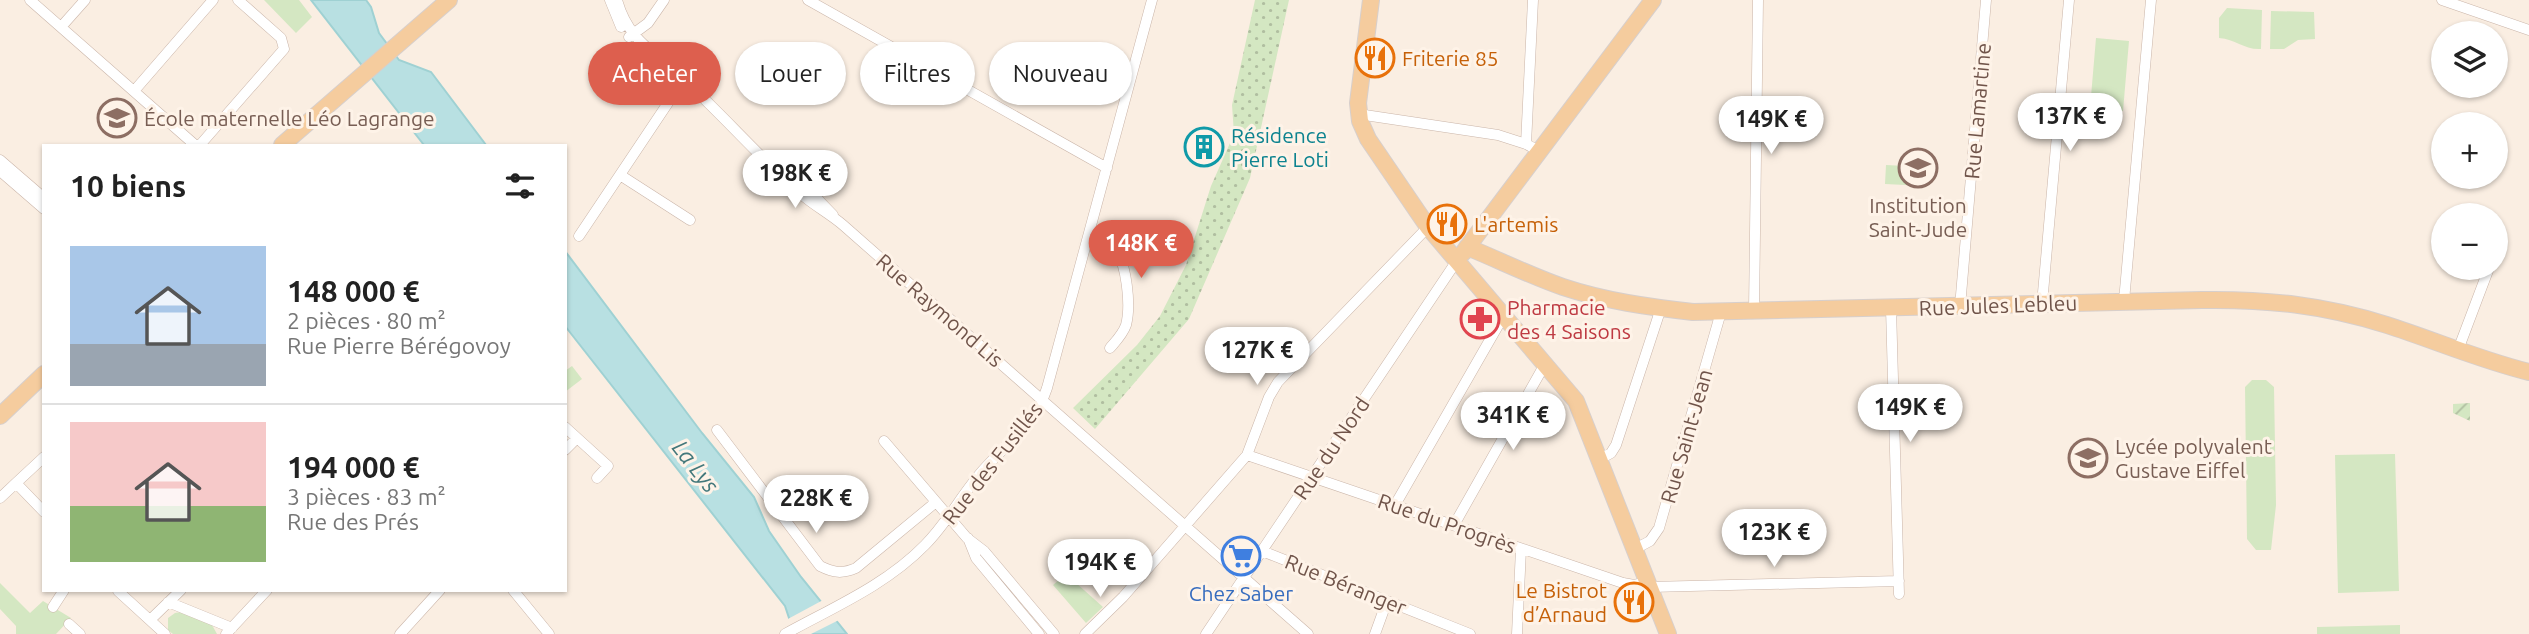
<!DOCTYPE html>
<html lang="fr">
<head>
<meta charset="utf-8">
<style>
  :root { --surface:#fff; --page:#f6f6f6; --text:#222; --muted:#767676; --line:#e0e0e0; --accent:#dd5f4e }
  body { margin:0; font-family:Ubuntu,sans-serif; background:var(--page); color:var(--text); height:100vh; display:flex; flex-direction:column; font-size:26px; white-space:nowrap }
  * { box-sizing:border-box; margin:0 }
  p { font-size:23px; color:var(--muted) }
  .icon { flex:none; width:38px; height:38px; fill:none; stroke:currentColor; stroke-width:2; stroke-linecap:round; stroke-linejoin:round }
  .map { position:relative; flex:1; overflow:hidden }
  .sheet { position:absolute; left:42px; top:144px; width:525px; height:448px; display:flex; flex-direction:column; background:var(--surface); border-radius:0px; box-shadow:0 2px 5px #0004 }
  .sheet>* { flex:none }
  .guide { position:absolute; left:588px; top:42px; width:665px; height:63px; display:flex; gap:14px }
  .tools { position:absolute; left:2431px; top:21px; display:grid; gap:14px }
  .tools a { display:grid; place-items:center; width:77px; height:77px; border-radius:50%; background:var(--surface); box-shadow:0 2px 5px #0004; font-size:35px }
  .price { position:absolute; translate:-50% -60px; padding:0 16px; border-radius:24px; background:#fff; color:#222; font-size:23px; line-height:46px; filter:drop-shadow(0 2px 4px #0008) }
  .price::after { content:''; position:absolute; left:50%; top:42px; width:21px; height:16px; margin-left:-10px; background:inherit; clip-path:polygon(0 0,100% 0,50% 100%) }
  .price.on { background:var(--accent); color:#fff }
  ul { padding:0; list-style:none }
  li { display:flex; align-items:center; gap:21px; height:175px; padding:0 28px }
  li+li { border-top:2px solid var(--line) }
  li span { display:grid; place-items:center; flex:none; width:196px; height:140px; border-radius:0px; color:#555 }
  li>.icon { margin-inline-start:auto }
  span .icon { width:84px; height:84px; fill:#fffc; stroke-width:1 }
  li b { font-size:30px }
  h2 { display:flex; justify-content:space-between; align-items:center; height:84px; padding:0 28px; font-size:30px }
  .tag { padding:0 24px; border-radius:32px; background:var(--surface); box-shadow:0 2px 5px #0004; font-size:24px; line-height:63px }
  .tag.on { background:var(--accent); color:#fff }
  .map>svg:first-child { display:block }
  .grass { fill:#d4e7c2 }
  .park { fill:url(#park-dots) }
  .garden { fill:url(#garden-furrows) }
  .water { fill:#b8e0e2; stroke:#9fd1d3; stroke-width:2 }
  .pier { fill:#faeee2 }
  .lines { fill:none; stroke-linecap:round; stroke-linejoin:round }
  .street-casing { stroke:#cab5a9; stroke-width:11 }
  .primary-casing { stroke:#d7cfcc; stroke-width:18 }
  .street { stroke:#fff; stroke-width:10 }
  .primary { stroke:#f5cc9e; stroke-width:16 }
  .labels { text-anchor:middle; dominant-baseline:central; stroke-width:6; stroke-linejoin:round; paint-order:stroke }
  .food-label { font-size:21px; fill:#c56008; stroke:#fef3e8; text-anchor:start }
  .street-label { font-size:21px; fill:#70544a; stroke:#fef3e8 }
  .education-label { font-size:21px; fill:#785e54; stroke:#fef3e8; text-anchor:start }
  .culture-label { font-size:21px; fill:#0d838f; stroke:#fef3e8; text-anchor:start }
  .health-label { font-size:21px; fill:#be3a42; stroke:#fef3e8; text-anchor:start }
  .shop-label { font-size:21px; fill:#366cbe; stroke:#fef3e8 }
  .water-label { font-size:23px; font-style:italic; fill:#43787b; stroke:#fef3e8 }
</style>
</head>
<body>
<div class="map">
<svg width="2529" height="634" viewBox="0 0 2529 634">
  <defs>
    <pattern id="park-dots" width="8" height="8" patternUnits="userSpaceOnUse" patternTransform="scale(1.75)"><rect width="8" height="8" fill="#d4e7c2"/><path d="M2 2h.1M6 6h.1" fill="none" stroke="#b0bea0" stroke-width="1.8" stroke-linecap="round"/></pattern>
    <pattern id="garden-furrows" width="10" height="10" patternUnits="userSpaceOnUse" patternTransform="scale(1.75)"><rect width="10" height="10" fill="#d4e7c2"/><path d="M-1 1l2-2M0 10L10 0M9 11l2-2" fill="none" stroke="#b0bea0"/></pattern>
  </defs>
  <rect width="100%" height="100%" fill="#faeee2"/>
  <path class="grass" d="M264 0H299L312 17 296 33Z
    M2227 8 2262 10 2261 49C2244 50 2236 39 2219 38V18Z
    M2271 11 2314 12 2315 39 2298 40 2284 49H2270Z
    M2096 38 2129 41 2123 111 2090 108Z
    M1886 165 1926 167 1925 186 1885 184Z
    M572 366 582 379 565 392V371Z
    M2252 380H2266L2274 387 2276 505 2271 550H2256L2247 539 2245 387Z
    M2395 454 2399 591 2338 593 2335 455Z
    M1066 574 1103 607 1086 623 1053 585Z
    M0 583 30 613 43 601 71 618 56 634H16V626L0 609Z
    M181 612 212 625 217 634H173L168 630V618L175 613Z
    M2400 625V634H2317V627Z"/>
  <path class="park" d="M1255 0H1289L1250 178 1189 319 1095 429 1073 408 1137 345 1160 316 1186 265 1211 186 1234 134 1232 105Z"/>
  <path class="garden" d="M2470 403V421L2453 413V404Z"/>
  <path class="water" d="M311 0H366L371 7 379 33 399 60 431 72 486 145H424Z
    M565 251 702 433 754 497 769 531 801 577 847 634H789V618L785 606 565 326Z"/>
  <path class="pier" d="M825 599 841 619 811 634H786V620Z"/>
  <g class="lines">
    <defs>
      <path id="street" d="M30 0 195 145
        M610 0 621 27
        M617 0C628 40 653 51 681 77 722 114 758 156 800 193 813 205 829 213 843 225L1308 634
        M808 0 1107 168
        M2442 0 2529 30
        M61 27 85 0
        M629 37 648 23 664 0
        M645 54 668 77 684 86
        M134 91 213 0
        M1358 114 1498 135 1526 144 1539 151
        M1526 144 1533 0
        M200 145 284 49 281 38 238 0
        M0 160 44 198
        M0 171 44 209
        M620 175 690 220
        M786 176 803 184 833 215
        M579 236 684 79
        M1088 237C1097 239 1107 241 1114 248 1127 262 1131 306 1126 325 1123 334 1116 341 1110 348
        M2124 301 2151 0
        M2042 304 2069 0
        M1960 307 1986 0
        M1891 308 1899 594
        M1754 311 1758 0
        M2458 350 2489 268
        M565 427 608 466 597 478
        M717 430 820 566C834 573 842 574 856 568L936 502
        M884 441 967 538 984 551 1054 634
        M565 450 577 438
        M1247 455 1623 583 1634 585 1648 582
        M44 457 16 483 44 512
        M1600 459 1611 453 1616 445 1661 308
        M0 498 16 483
        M1395 505 1503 317
        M1454 525 1545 364
        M968 538 976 558 1039 634
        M1635 549 1650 541 1659 528 1721 312
        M1262 551 1470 634
        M1650 587 1899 581
        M513 590 549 634
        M118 591 165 634
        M168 602 232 628
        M53 607 64 590
        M150 620 181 590
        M69 624 80 634
        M226 634 267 590
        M400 634 440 590
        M785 634C834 607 886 585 925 545 948 522 963 492 985 468 1007 444 1037 420 1047 388L1152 0
        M1085 634 1123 597 1247 455 1269 397 1278 382 1428 227
        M1206 634 1456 262
        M1375 634 1387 601
        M1517 634 1521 549"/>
      <path id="primary" d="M1371 0 1358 103 1360 121 1368 139 1428 227 1576 401 1668 634
        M282 145 449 0
        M1467 247C1499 260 1531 276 1563 287 1605 301 1649 307 1693 312L2202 300C2267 299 2324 305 2387 325 2434 340 2480 360 2529 372
        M1463 253 1653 0
        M0 416 44 374"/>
    </defs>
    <use href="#street" class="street-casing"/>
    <use href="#primary" class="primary-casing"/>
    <use href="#street" class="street"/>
    <use href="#primary" class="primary"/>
  </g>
  <defs>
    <symbol id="restaurant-ring" viewBox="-11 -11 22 22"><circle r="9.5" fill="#fef3e8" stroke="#e8710a" stroke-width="1.5"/><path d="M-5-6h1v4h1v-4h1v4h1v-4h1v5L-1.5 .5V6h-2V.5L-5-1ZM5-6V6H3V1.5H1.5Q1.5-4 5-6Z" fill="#e8710a"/></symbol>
    <symbol id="school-ring" viewBox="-11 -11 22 22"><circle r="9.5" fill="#fef3e8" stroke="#8d6e63" stroke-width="1.5"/><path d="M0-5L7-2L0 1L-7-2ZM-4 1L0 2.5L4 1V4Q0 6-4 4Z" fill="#8d6e63"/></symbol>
    <symbol id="building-ring" viewBox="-11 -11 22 22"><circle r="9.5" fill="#fef3e8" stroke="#0f9aa8" stroke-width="1.5"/><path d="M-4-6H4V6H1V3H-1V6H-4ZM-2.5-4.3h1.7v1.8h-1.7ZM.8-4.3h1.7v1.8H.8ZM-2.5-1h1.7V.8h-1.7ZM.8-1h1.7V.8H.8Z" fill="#0f9aa8"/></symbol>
    <symbol id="pharmacy-ring" viewBox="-11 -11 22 22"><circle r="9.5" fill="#fef3e8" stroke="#e0444e" stroke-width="1.5"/><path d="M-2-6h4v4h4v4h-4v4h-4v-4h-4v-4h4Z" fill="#e0444e"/></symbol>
    <symbol id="supermarket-ring" viewBox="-11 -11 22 22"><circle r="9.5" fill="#fef3e8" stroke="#3f7fe0" stroke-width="1.5"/><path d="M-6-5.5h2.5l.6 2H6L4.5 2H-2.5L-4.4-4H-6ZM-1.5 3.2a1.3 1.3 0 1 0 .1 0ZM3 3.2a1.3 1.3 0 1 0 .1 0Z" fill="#3f7fe0"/></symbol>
  </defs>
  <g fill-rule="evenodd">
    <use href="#restaurant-ring" x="1353" y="36" width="44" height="44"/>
    <use href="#school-ring" x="95" y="96" width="44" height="44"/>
    <use href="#building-ring" x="1182" y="125" width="44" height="44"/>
    <use href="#school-ring" x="1896" y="146" width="44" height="44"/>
    <use href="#restaurant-ring" x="1425" y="202" width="44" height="44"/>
    <use href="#pharmacy-ring" x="1458" y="297" width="44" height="44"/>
    <use href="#school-ring" x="2066" y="436" width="44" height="44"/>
    <use href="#supermarket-ring" x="1219" y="534" width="44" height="44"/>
    <use href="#restaurant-ring" x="1612" y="580" width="44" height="44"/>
  </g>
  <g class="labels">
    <g class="food-label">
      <text x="1402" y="58">Friterie 85</text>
      <text x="1474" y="224">L'artemis</text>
      <text x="1607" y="590" text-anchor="end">Le Bistrot<tspan x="1607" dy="24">d’Arnaud</tspan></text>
    </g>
    <g class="street-label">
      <text transform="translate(1977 111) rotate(-85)">Rue Lamartine</text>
      <text transform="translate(1998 305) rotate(-2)">Rue Jules Lebleu</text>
      <text transform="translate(940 310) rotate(41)">Rue Raymond Lis</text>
      <text transform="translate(1686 436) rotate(-74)">Rue Saint-Jean</text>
      <text transform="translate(1331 448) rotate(-56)">Rue du Nord</text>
      <text transform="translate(992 463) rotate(-52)">Rue des Fusillés</text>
      <text transform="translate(1447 523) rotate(19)">Rue du Progrès</text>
      <text transform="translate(1346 584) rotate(22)">Rue Béranger</text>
    </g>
    <g class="education-label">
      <text x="144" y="118">École maternelle Léo Lagrange</text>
      <text x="1918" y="205" text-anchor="middle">Institution<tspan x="1918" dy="24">Saint-Jude</tspan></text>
      <text x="2115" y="446">Lycée polyvalent<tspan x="2115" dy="24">Gustave Eiffel</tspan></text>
    </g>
    <g class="culture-label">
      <text x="1231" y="135">Résidence<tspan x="1231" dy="24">Pierre Loti</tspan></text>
    </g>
    <g class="health-label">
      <text x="1507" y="307">Pharmacie<tspan x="1507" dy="24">des 4 Saisons</tspan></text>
    </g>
    <g class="shop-label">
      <text x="1241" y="593">Chez Saber</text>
    </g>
    <g class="water-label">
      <text transform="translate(696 466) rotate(52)">La Lys</text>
    </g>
  </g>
</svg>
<div class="tools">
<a><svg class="icon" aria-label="layers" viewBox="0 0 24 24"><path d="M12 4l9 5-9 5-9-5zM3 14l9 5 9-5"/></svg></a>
<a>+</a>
<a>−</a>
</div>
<b class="price" style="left:2070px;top:153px">137K €</b>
<b class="price" style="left:1771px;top:156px">149K €</b>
<b class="price" style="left:795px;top:210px">198K €</b>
<b class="price on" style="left:1141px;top:280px">148K €</b>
<b class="price" style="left:1257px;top:387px">127K €</b>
<b class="price" style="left:1910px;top:444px">149K €</b>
<b class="price" style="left:1513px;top:452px">341K €</b>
<b class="price" style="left:816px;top:535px">228K €</b>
<b class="price" style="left:1774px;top:569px">123K €</b>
<b class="price" style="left:1100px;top:599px">194K €</b>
<div class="guide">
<a class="tag on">Acheter</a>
<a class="tag">Louer</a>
<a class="tag">Filtres</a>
<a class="tag">Nouveau</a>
</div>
<section class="sheet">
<h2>10 biens<svg class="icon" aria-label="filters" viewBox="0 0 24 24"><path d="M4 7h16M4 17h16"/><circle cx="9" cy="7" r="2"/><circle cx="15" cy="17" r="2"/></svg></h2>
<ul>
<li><span style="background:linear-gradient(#a9c7e8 70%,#9aa5b1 0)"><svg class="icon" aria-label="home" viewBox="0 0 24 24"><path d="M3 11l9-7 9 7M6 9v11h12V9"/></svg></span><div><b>148 000 €</b><p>2 pièces · 80 m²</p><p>Rue Pierre Bérégovoy</p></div></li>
<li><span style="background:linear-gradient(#f6c9c9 60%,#8fb573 0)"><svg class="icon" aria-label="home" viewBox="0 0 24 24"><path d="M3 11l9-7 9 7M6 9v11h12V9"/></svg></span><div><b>194 000 €</b><p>3 pièces · 83 m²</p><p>Rue des Prés</p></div></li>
</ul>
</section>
</div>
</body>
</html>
